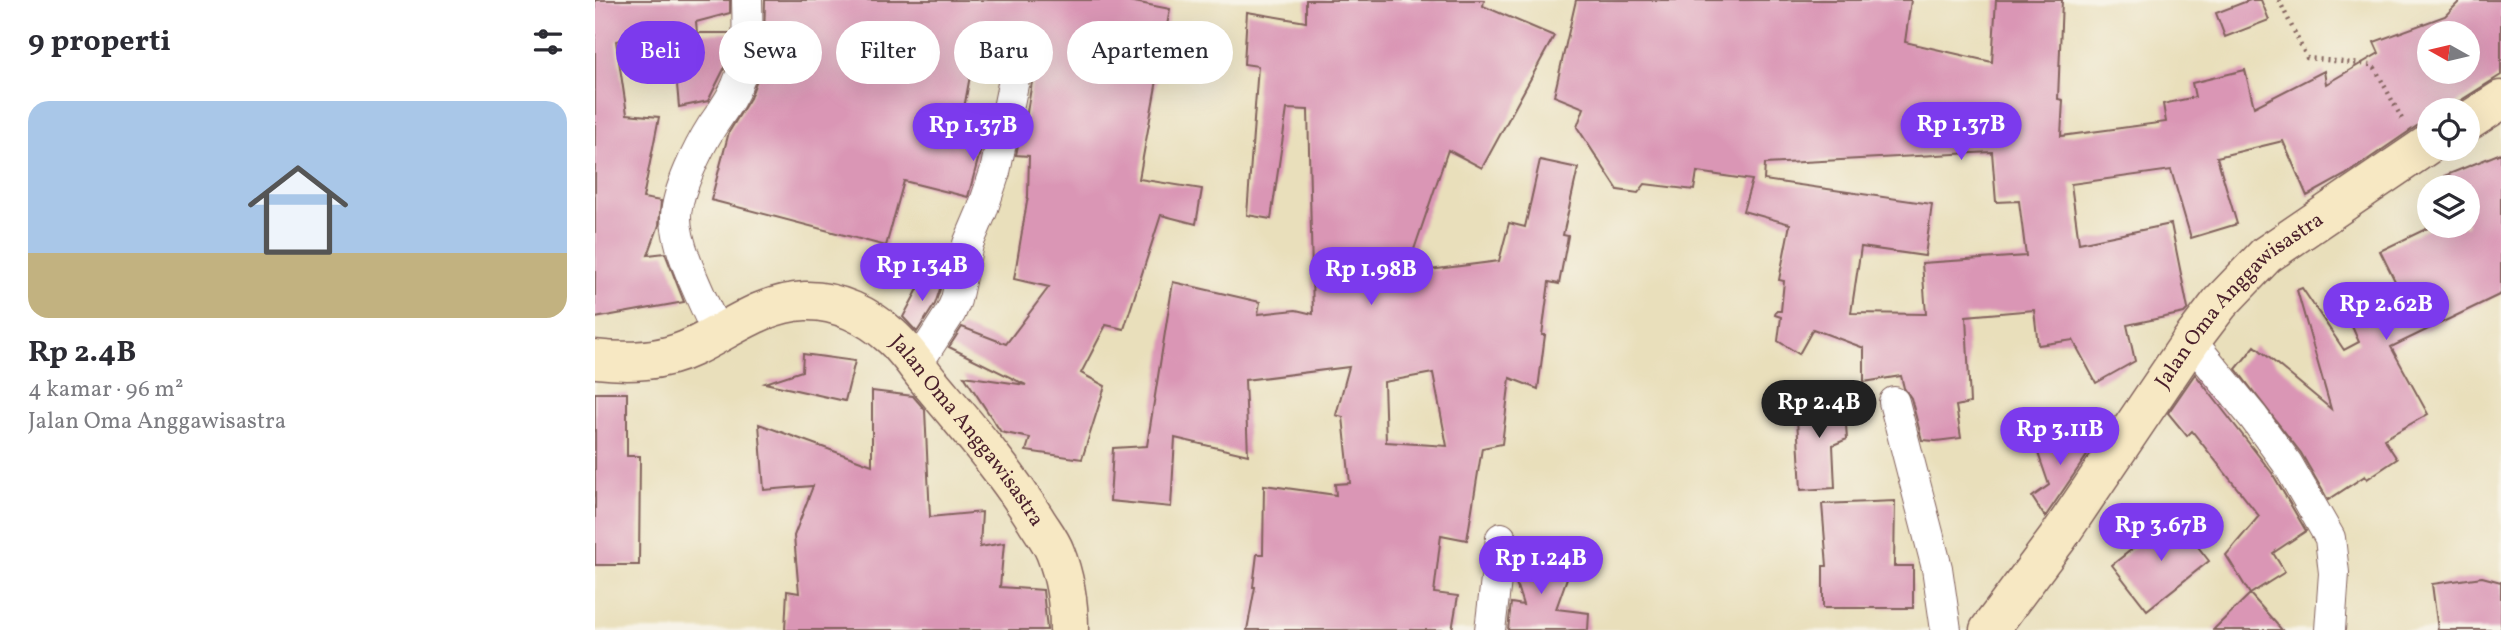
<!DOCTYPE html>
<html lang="id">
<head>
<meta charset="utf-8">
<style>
  :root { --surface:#fff; --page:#f7f7f7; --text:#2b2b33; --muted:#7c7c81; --line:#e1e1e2; --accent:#7c3aed }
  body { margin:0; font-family:Vollkorn,serif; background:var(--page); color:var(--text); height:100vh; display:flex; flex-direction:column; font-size:26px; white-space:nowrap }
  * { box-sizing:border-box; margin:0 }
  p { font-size:23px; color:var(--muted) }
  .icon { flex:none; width:38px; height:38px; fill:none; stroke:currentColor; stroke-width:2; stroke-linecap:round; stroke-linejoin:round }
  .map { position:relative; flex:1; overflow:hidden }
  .details { display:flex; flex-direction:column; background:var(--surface); width:595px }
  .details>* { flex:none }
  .banner { position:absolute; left:21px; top:21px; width:665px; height:63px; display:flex; gap:14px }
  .needle { width:46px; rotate:278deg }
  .controls { position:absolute; left:1822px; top:21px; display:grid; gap:14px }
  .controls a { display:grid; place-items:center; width:63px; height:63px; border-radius:50%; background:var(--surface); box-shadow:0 7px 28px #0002; font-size:35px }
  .price { position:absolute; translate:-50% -60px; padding:0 16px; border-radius:24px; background:var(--accent); color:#fff; font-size:23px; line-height:46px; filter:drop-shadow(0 2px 4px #0008) }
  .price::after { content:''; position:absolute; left:50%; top:42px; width:21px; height:16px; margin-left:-10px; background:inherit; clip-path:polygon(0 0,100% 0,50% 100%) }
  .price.current { background:#222; color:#fff }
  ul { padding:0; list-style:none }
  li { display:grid; align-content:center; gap:14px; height:371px; padding:0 28px }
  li+li { border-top:2px solid var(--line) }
  li span { display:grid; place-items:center; height:217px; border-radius:21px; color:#555 }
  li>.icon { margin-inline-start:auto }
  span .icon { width:126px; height:126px; fill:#fffc; stroke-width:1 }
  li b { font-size:30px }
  h2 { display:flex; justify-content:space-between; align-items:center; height:84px; padding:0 28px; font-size:30px }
  .tag { padding:0 24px; border-radius:32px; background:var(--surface); box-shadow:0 7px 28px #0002; font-size:24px; line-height:63px }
  .tag.current { background:var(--accent); color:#fff }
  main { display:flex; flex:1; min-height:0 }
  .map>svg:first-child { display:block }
  .building { fill:#da96b5; fill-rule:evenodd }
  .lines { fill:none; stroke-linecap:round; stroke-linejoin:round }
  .street-casing { stroke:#82625d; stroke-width:32 }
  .secondary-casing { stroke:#82625d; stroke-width:41 }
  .path { stroke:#82625d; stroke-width:4.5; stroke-dasharray:2 5; stroke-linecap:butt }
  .street { stroke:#fff; stroke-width:30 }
  .secondary { stroke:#f7e8c3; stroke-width:38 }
  .labels { text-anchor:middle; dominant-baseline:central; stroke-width:5; stroke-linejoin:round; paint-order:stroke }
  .street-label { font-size:21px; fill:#4a1f2b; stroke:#f7f3e8 }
</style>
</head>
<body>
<main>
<section class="details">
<h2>9 properti<svg class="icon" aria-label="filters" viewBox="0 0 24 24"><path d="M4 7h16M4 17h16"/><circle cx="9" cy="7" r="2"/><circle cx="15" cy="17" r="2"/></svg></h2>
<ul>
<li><span style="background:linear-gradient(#a9c7e8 70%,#c2b280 0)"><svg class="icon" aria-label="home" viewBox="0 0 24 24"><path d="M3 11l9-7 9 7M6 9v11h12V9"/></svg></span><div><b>Rp 2.4B</b><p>4 kamar · 96 m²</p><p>Jalan Oma Anggawisastra</p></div></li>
</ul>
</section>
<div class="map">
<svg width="1906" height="630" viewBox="0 0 1906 630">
  <rect width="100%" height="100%" fill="#f7f3e8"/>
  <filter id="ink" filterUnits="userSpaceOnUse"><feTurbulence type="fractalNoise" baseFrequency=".0143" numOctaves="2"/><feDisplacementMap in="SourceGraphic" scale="14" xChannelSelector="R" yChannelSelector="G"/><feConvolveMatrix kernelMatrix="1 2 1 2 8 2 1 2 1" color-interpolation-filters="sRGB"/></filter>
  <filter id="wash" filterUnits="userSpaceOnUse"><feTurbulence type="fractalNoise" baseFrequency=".00686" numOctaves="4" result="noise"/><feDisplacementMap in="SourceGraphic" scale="28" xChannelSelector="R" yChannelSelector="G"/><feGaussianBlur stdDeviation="1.57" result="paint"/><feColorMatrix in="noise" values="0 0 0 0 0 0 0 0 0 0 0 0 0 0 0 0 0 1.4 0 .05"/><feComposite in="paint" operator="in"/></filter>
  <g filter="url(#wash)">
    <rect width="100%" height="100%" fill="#e9dfbb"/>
    <g id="blocks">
      <path class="building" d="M0 0H135V13L101 22 102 33H135L129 69 113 101 84 107 77 28 21 41 32 114 64 117 48 198 66 201 64 225 53 255 70 253 89 302 0 318Z
        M170 0H529L575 9 544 179 607 189 601 224 566 215 529 329 511 325 486 373 510 386 487 459 431 451 435 438 406 432 369 376 431 385 354 347 367 327 411 344 454 287 419 279 433 196 434 156 421 155 425 135 428 136 440 64V47L426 43H418L411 48 380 49 367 119 392 126 373 197 309 181 291 246 116 200 134 132 155 98 166 69 169 44Z
        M711 0H889L888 6 959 36 887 168 853 150 811 273 904 261 914 223 930 227 945 160 983 168 968 235 973 236 964 284 954 282 947 335H950L943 389 915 378 907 444 887 448 872 540 846 535 839 593 863 596 857 630H652L660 587H658L662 554H668L669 485 741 495 740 484 755 483 748 417 741 415 754 367 650 380 653 455 580 438 576 507 515 501 518 448 552 446 578 282 665 302 663 314 701 310 718 314 713 110 692 109 676 219 652 215 663 66 649 64 652 12 711 22ZM838 373 852 446 791 442 789 382Z
        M981 0H1316L1310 42 1397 62 1401 0H1467L1463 99 1468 100 1466 136 1571 122 1568 104 1600 97 1597 83 1650 70 1659 107 1729 71 1731 84 1784 53 1779 42 1850 16 1866 0H1906V75L1860 104 1854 110H1834V122L1822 126 1750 175 1712 196 1688 141 1622 157 1642 224 1596 238 1576 170 1476 184 1484 243 1576 224 1593 309 1589 313 1532 325 1540 361 1501 383 1478 340 1443 345 1439 310 1371 316 1375 403 1361 406 1366 438 1341 441 1327 440 1316 398 1309 388 1306 376 1269 382V348L1218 329 1204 354 1183 341 1186 317 1180 315 1181 311H1186L1189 281 1184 280 1195 224 1148 211 1157 180 1102 172 1099 190 1050 184 1043 193 1023 190 982 127 989 108 959 96ZM1834 33H1872V72H1834ZM1397 152 1401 202 1424 201 1431 256 1327 263 1331 314 1256 313 1266 247 1330 256 1337 204 1169 180 1170 164Z
        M1655 0H1666L1674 20 1630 37 1621 13Z
        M1906 153V294L1796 347 1833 414 1789 439 1802 459 1772 479 1770 476 1733 500 1706 453 1641 369 1660 346 1736 409 1702 290 1707 288 1749 350 1764 342 1755 322 1813 307 1785 251 1837 226H1872V187H1847L1851 182 1849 176Z
        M330 276 346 286 340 304 322 332 308 317Z
        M208 354 260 361 250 401 170 383 207 371Z
        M1600 374 1677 473 1711 531 1678 553 1690 572 1655 594 1631 555 1664 516 1597 431 1592 436 1573 413Z
        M277 391 318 396 330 410 335 517 387 512 385 547 409 543 405 587 448 590 452 630H190L192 591 204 593 199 536 218 486 169 490 164 424 277 465Z
        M0 393H32V456H45L44 565H0Z
        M1249 398 1252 439 1238 445 1240 488 1206 490 1201 400Z
        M1483 432 1497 448 1450 517 1437 497 1454 485 1441 447Z
        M1300 501 1299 566H1318V608H1228V566H1232L1227 504Z
        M1579 516 1614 561 1552 610 1517 565Z
        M926 538 945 549 941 563 973 575 961 609 994 613 993 630H913L916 603 928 605 919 577 923 542Z
        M1887 577 1906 582V630H1843L1837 584Z
        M1655 594 1687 630H1618Z"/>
    </g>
  </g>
  <g filter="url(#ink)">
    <use href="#blocks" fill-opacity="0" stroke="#82625d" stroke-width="2"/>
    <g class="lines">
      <defs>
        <path id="street" d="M122 333C109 302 80 248 81 216 82 191 103 148 117 126 126 113 136 100 142 85 154 57 153 30 152 0
          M1596 341 1659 418 1692 463 1735 538 1739 573 1735 630
          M321 366 356 312 361 300 373 244 387 211 400 172 423 60
          M1299 402 1342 568 1351 630
          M895 630 906 538"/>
        <g id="secondary">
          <path d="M1872 122 1906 100"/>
          <path id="s1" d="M0 359C34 363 67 362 98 347 136 329 167 303 210 301 242 300 274 316 297 337 312 350 324 370 338 386 374 429 411 472 441 520 447 530 456 541 460 552 470 577 474 604 474 630"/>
          <path id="s2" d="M1394 630 1462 539 1596 341 1625 303 1671 255 1834 144"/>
        </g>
      </defs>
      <use href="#street" class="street-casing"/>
      <use href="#secondary" class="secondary-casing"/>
      <path class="path" d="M1684 0 1712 58 1776 65 1780 68 1807 119"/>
      <use href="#street" class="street"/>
      <use href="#secondary" class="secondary"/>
    </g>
  </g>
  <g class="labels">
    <g class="street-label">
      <text stroke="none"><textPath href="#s2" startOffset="416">Jalan Oma Anggawisastra</textPath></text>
      <text stroke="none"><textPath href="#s1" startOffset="439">Jalan Oma Anggawisastra</textPath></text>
    </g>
  </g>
</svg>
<div class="controls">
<a><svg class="needle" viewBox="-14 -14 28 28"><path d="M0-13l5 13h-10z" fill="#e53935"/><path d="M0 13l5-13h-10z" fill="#7c7c81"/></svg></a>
<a><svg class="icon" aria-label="locate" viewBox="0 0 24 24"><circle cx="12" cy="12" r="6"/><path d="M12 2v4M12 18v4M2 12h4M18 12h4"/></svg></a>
<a><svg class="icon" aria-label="layers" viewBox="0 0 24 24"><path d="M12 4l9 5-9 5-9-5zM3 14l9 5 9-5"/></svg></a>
</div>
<b class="price" style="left:1366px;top:162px">Rp 1.37B</b>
<b class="price" style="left:378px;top:163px">Rp 1.37B</b>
<b class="price" style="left:327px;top:303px">Rp 1.34B</b>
<b class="price" style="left:776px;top:307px">Rp 1.98B</b>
<b class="price" style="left:1791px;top:342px">Rp 2.62B</b>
<b class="price current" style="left:1224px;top:440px">Rp 2.4B</b>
<b class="price" style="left:1465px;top:467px">Rp 3.11B</b>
<b class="price" style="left:1566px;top:563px">Rp 3.67B</b>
<b class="price" style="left:946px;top:596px">Rp 1.24B</b>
<div class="banner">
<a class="tag current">Beli</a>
<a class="tag">Sewa</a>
<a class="tag">Filter</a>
<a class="tag">Baru</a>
<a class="tag">Apartemen</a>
</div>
</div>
</main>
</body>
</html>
